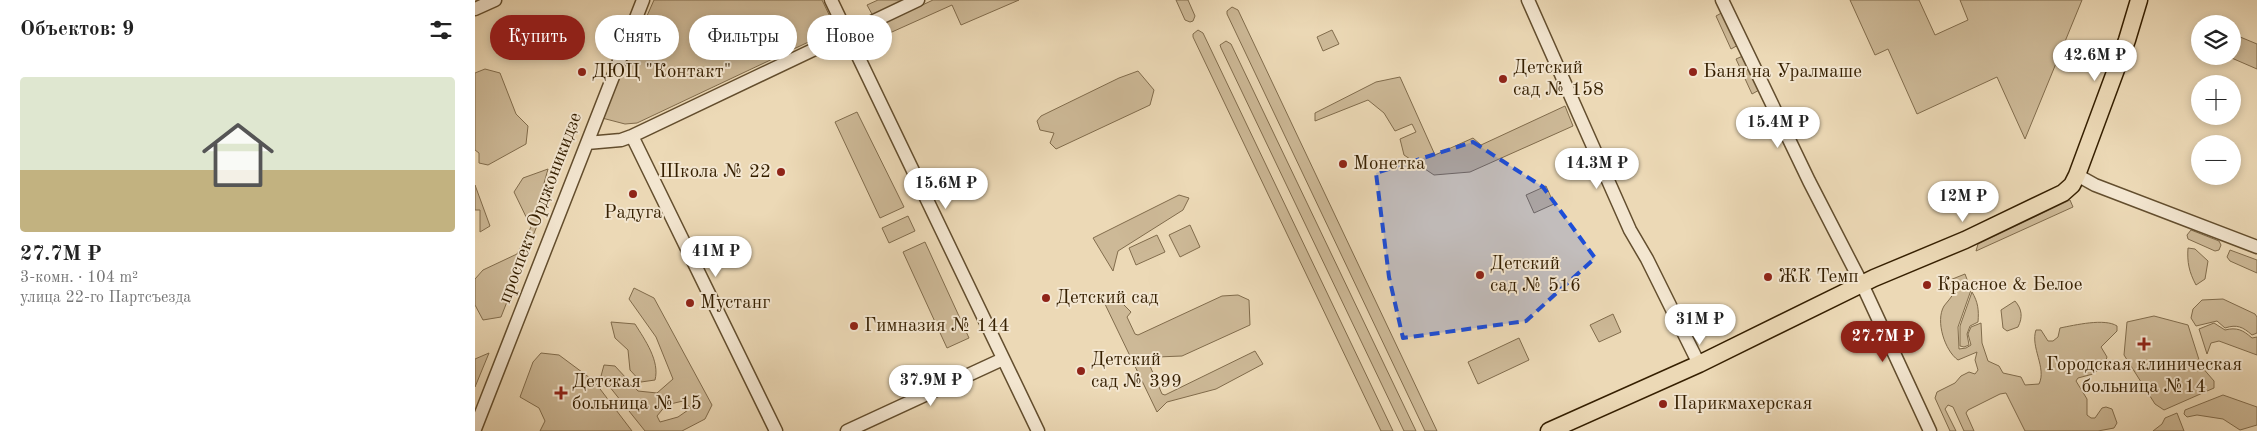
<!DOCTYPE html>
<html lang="ru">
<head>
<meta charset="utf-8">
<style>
  :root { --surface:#fff; --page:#f6f6f6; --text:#222; --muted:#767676; --line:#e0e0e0; --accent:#8f2418 }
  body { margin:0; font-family:"Old Standard TT",serif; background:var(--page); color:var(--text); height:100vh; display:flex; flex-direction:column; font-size:19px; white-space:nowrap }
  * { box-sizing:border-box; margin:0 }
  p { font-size:16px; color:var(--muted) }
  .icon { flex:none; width:28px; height:28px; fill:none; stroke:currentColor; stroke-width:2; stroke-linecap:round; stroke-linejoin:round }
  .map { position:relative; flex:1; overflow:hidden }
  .sheet { display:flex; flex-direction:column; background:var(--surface); width:475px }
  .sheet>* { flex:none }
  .guide { position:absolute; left:15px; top:15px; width:475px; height:45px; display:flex; gap:10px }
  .tools { position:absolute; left:1716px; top:15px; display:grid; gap:10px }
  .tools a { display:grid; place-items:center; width:50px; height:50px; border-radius:50%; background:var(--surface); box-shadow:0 2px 8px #0003; font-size:25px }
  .price { position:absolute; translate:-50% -42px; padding:0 11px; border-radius:18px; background:#fff; color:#222; font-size:16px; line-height:32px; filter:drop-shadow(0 1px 2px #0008) }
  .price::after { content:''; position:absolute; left:50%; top:30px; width:15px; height:11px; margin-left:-8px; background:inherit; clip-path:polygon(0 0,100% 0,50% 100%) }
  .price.selected { background:var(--accent); color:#fff }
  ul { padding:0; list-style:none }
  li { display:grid; align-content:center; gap:10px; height:265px; padding:0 20px }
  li+li { border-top:1px solid var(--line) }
  li span { display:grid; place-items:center; height:155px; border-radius:5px; color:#555 }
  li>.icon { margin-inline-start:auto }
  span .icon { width:90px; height:90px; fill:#fffc; stroke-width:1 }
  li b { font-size:21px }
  h2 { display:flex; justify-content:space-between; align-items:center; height:60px; padding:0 20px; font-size:21px }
  .pill { padding:0 18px; border-radius:22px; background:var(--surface); box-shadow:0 2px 8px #0003; font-size:18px; line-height:45px }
  .pill.selected { background:var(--accent); color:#fff }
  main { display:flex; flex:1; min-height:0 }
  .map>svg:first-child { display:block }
  .green { fill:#cdb997; stroke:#816c4c; fill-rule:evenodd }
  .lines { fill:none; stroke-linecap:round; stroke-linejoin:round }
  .minor-casing { stroke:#634e2e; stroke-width:15 }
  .major-casing { stroke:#351f00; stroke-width:19 }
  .minor { stroke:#f3e6d0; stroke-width:12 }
  .major { stroke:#ecd9b6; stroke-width:16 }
  .marked { fill:#1d4ed8; fill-opacity:0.2; stroke:#1d4ed8; stroke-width:4; stroke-dasharray:10 6; stroke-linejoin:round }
  .poi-dot { fill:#8f2418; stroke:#f3e6d0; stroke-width:2 }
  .labels { text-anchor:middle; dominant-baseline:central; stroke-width:4; stroke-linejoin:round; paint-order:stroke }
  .poi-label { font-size:19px; fill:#351f00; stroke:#f3e6d0; text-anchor:start }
  .street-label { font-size:19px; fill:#351f00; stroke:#f3e6d0 }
</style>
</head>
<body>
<main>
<section class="sheet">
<h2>Объектов: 9<svg class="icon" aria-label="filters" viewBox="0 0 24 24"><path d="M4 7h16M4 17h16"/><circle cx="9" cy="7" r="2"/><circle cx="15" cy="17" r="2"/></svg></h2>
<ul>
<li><span style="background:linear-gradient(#dfe7d0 60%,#c2b280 0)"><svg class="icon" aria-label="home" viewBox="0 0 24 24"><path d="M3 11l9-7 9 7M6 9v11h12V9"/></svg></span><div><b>27.7M ₽</b><p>3-комн. · 104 m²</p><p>улица 22-го Партсъезда</p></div></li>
</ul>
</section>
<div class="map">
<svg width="1782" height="431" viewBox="0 0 1782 431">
  <rect width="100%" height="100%" fill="#ecd9b6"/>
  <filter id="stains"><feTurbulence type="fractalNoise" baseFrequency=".004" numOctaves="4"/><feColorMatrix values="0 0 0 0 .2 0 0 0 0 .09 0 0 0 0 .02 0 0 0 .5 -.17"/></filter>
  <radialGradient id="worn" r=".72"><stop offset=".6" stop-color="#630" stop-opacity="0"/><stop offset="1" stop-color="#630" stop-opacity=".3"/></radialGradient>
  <path class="green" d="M179 0H347L361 29 162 123 150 124 127 118Z
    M403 0H432L398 16 392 5Z
    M458 0H544L486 25 477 5 408 36 403 26Z
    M701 0H713L720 16 718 21 715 22 710 20Z
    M1375 0H1444L1460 35 1493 20 1485 0H1607L1550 139 1522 77 1442 114 1413 49 1400 55Z
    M757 7 763 10 962 431H950L752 14V11Z
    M1250 11 1265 44 1256 49 1241 16Z
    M723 30 728 33 918 431H906L718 37V34Z
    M857 30 864 44 848 51 842 37Z
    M1758 34 1782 44V69L1752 56H1758Z
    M751 41 756 44 941 431H929L746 48 745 45Z
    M1270 55 1286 89 1277 94 1261 59Z
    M10 69 25 73 41 114 53 126 51 144 13 165 4 163V153L0 150V73Z
    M663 71 679 90 675 105 581 149 575 143 579 133 565 130 562 121 566 116 644 78Z
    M925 77 960 155 998 138 1006 145 1090 106 1098 126 995 172 959 175 929 155 925 139 941 132 937 124 920 131 909 113 893 100 840 121V113L901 82Z
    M382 112 429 207 405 218 360 122Z
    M73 169 66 194 67 213 26 317 8 320 0 305V279L8 270 42 254 56 227 39 192 48 178Z
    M0 185 15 226 5 232V210H0Z
    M1071 186 1079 204 1059 213 1051 195Z
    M704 195 714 198 708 210 643 251 638 271 618 238Z
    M1595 200 1598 207 1501 251 1503 244Z
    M433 216 440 231 414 243 407 228Z
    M715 225 725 247 705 257 694 235Z
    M1716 230 1744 241 1746 245 1744 250 1740 251 1713 239 1712 235Z
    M682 235 690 252 661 265 654 248Z
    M450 242 494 338 472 348 428 252Z
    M1713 248 1720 249 1733 261 1730 279 1721 285C1714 272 1712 262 1713 248Z
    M1755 250 1782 260V273L1755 261 1752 257Z
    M1490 274 1496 290 1483 327 1484 349 1491 348 1496 345 1493 334 1496 327 1506 323 1507 343 1513 361 1524 366 1528 373 1546 377 1550 385 1564 384C1572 368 1555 347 1561 330H1566L1573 341H1578L1583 337 1585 328C1600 325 1630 318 1642 326V331L1626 347 1632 357 1629 366 1618 374 1603 378 1601 381 1612 399V415L1616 418H1620L1627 408 1631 407 1637 409 1642 423 1639 428 1623 431H1550L1531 393 1525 394 1493 410 1491 413 1499 431H1489L1478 407 1473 405 1470 409 1481 431H1475L1460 398 1462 392 1480 383 1486 376 1494 372 1500 374 1503 370 1500 360 1502 352 1483 360C1470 351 1460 321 1469 306 1472 302 1476 298 1478 294L1475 280Z
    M159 288 179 298 237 405 230 419 207 431H170L126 376 129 365 140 366 163 391 182 393 198 379 181 337 154 299ZM208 401 216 408 203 417 185 422 182 416 191 405Z
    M1497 292C1503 302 1504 310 1503 322L1495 326 1492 334 1494 345 1489 347 1485 346V326Z
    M763 295 774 300 775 325 707 356 682 357 675 366 687 394 690 395 780 351 788 364 741 389 692 402 682 412 629 302 642 298 656 312 652 317 660 334 663 335 747 296Z
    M1748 299 1780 314 1782 317V333L1777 335C1768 327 1762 324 1750 328L1742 321 1721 326 1716 318 1718 309 1727 300Z
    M1540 301C1547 309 1548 317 1543 327L1532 331 1528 328 1526 310Z
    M1138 314 1146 332 1124 342 1115 325Z
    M1679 316 1713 325 1726 366 1739 381V388L1689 410 1680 404 1649 355 1652 322Z
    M136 322 160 324C170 340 185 361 180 380L166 382 155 370 153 350 140 338Z
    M1739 323 1750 330C1762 327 1768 330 1777 338L1782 337V355L1744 341 1736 343 1732 354 1724 329Z
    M1044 338 1054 360 1003 384 993 362Z
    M14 353 0 387V359Z
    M66 353 84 355 119 381 157 431H65L70 421 64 408 45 397 58 362Z
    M1748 395 1782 407V425L1765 430 1748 419 1722 415 1712 417 1709 414 1710 410Z
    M1702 413 1709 431H1678L1687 424 1690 418Z"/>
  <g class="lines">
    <defs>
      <path id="minor" d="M356 0 563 431
        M1053 0 1155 230 1172 259 1224 364
        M1247 0 1334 181 1387 284 1455 431
        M0 9 20 0
        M157 136 301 431
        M112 143 146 140 157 136 443 0
        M1602 175 1620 185 1782 247
        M0 429 168 0
        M372 431 528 359"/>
      <path id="major" d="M1074 431 1224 364 1399 278 1490 240 1588 193 1597 185 1602 175 1652 40 1664 0"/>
    </defs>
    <use href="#minor" class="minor-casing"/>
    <use href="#major" class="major-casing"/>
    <use href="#minor" class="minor"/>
    <use href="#major" class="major"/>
  </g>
  <path class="marked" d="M998 142 1068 187 1120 258 1051 321 928 338 914 277 901 173Z"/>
  <g class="poi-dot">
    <circle cx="107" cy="72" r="5"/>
    <circle cx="1218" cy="72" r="5"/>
    <circle cx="1028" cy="79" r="5"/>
    <circle cx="868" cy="164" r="5"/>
    <circle cx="306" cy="172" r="5"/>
    <circle cx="158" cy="194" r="5"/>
    <circle cx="1005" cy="275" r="5"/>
    <circle cx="1293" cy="277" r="5"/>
    <circle cx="1452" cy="285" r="5"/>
    <circle cx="571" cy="298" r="5"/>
    <circle cx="215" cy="303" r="5"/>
    <circle cx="379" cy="326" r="5"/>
    <path d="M1666.5 336.5h5v5h5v5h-5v5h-5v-5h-5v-5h5z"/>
    <circle cx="606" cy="371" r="5"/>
    <path d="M83.5 385.5h5v5h5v5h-5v5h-5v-5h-5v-5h5z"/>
    <circle cx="1188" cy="404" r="5"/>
  </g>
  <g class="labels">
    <g class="poi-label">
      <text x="1038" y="68">Детский<tspan x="1038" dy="22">сад № 158</tspan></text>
      <text x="117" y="72">ДЮЦ "Контакт"</text>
      <text x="1228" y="72">Баня на Уралмаше</text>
      <text x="878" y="164">Монетка</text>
      <text x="296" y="172" text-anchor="end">Школа № 22</text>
      <text x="158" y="213" text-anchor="middle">Радуга</text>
      <text x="1015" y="264">Детский<tspan x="1015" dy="22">сад № 516</tspan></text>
      <text x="1303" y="277">ЖК Темп</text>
      <text x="1462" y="285">Красное &amp; Белое</text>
      <text x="581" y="298">Детский сад</text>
      <text x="225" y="303">Мустанг</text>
      <text x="389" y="326">Гимназия № 144</text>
      <text x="616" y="360">Детский<tspan x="616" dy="22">сад № 399</tspan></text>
      <text x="1669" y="365" text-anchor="middle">Городская клиническая<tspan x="1669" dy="22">больница №14</tspan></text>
      <text x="97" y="382">Детская<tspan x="97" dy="22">больница № 15</tspan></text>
      <text x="1198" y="404">Парикмахерская</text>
    </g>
    <g class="street-label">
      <text transform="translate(66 208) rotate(-69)">проспект Орджоникидзе</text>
    </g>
  </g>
  <rect width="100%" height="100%" filter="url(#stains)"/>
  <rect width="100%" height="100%" fill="url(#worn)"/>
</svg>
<div class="tools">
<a><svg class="icon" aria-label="layers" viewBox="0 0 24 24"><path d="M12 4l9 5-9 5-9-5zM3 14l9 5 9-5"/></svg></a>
<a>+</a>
<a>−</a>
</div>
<b class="price" style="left:1620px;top:82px">42.6M ₽</b>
<b class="price" style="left:1303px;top:149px">15.4M ₽</b>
<b class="price" style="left:1122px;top:190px">14.3M ₽</b>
<b class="price" style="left:471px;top:210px">15.6M ₽</b>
<b class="price" style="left:1488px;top:223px">12M ₽</b>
<b class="price" style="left:241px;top:278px">41M ₽</b>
<b class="price" style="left:1225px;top:346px">31M ₽</b>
<b class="price selected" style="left:1408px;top:363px">27.7M ₽</b>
<b class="price" style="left:456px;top:407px">37.9M ₽</b>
<div class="guide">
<a class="pill selected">Купить</a>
<a class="pill">Снять</a>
<a class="pill">Фильтры</a>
<a class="pill">Новое</a>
</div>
</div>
</main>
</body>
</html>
